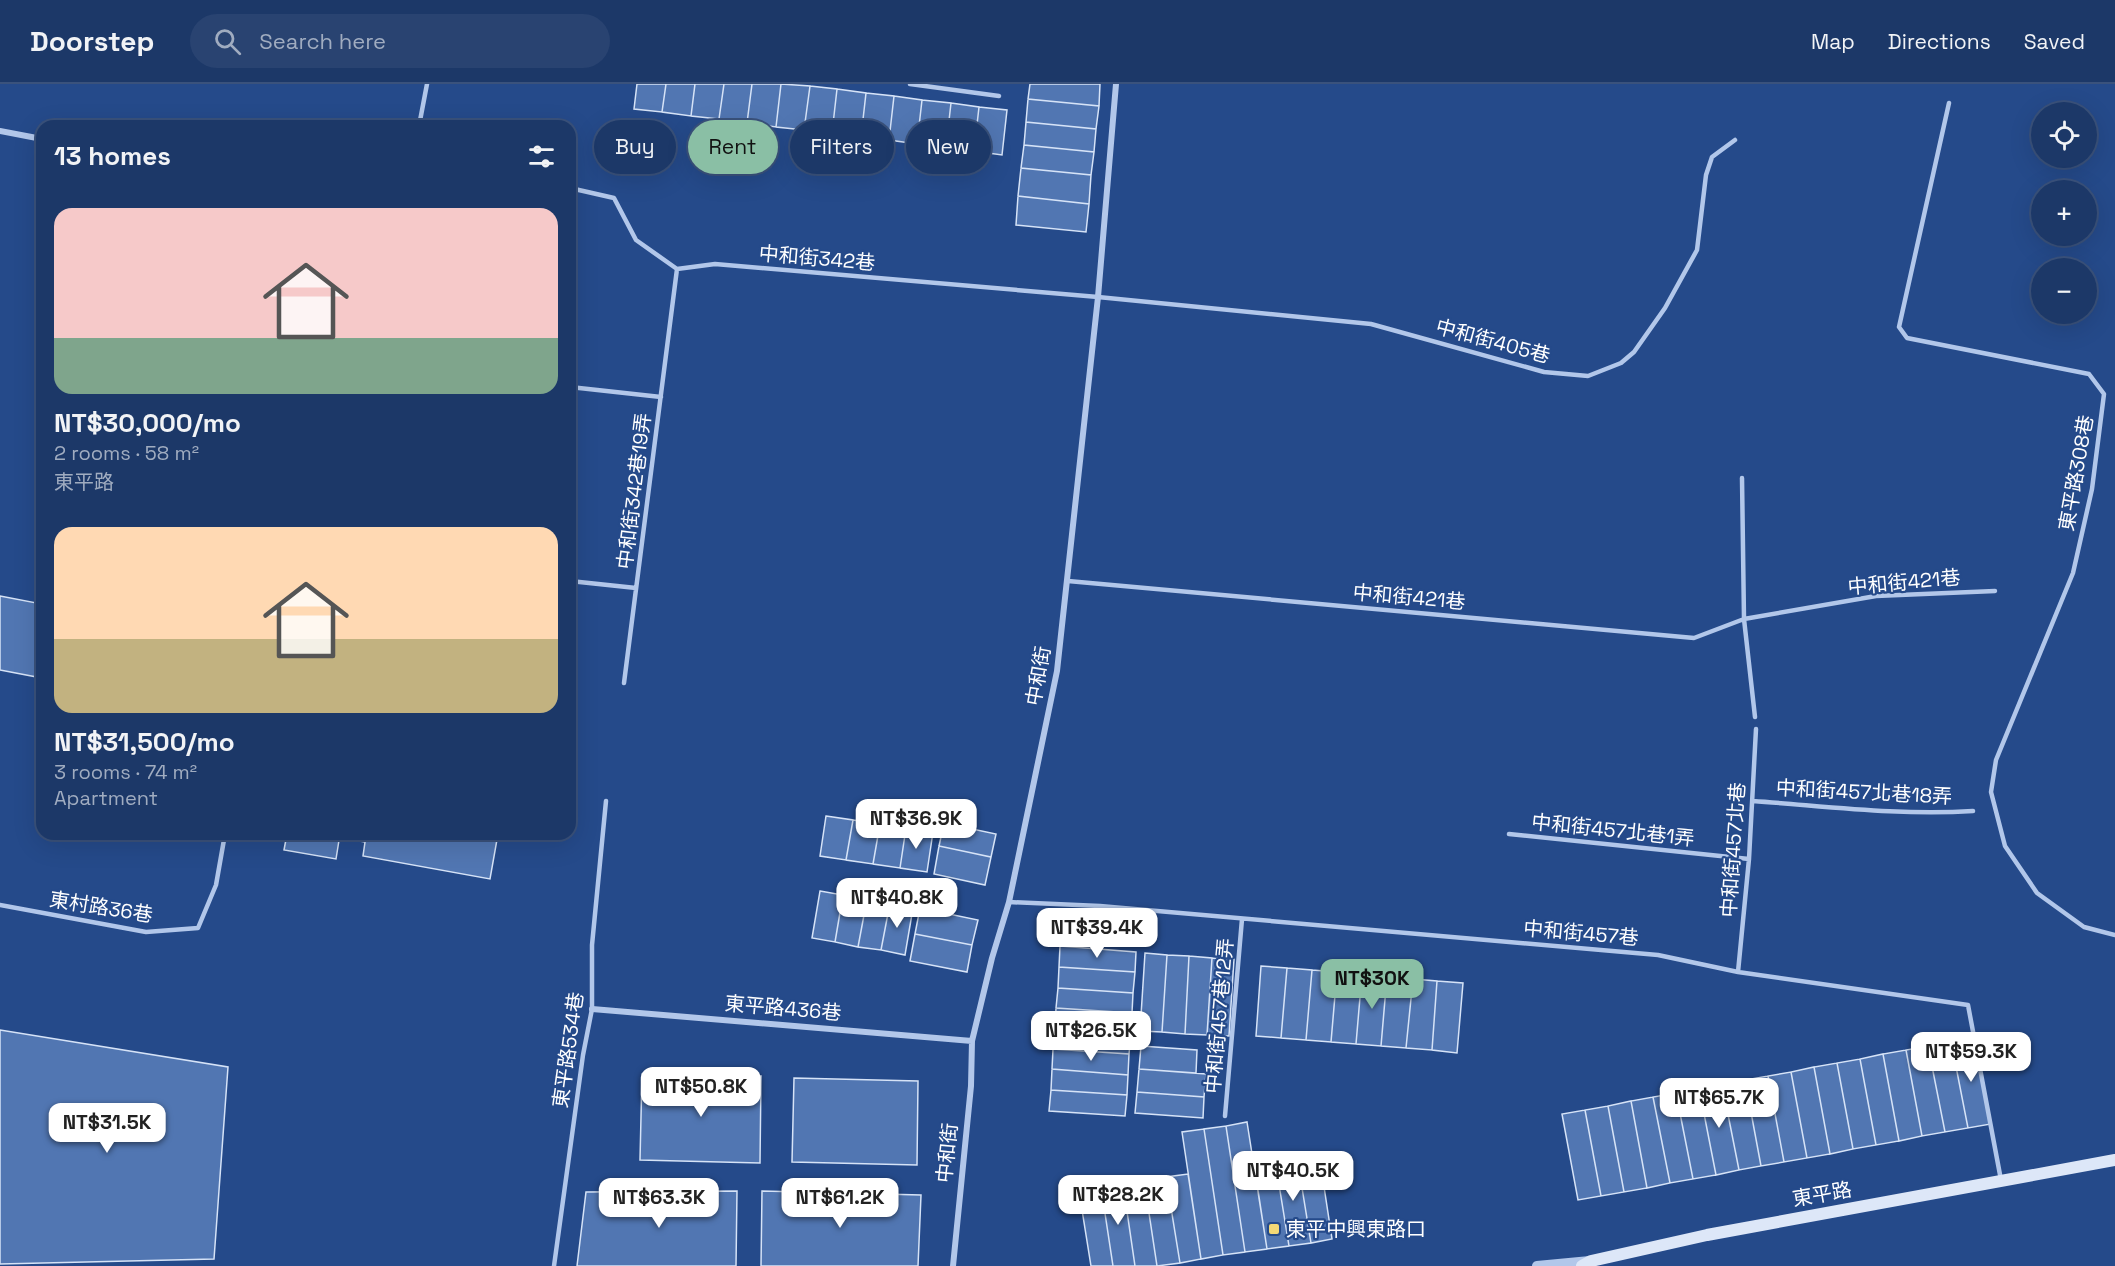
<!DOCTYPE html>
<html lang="en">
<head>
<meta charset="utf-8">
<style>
  :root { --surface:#1c3868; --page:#294371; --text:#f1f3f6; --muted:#a0acc0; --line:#3a527c; --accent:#8abfa5 }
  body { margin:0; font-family:"Space Grotesk","Noto Sans TC",sans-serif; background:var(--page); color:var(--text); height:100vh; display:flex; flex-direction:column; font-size:22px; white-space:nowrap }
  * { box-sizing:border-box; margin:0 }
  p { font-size:20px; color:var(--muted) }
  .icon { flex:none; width:33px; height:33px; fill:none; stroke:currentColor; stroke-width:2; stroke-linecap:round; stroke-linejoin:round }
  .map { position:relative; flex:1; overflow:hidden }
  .sheet { position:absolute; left:36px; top:36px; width:540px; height:720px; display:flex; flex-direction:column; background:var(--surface); border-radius:18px; box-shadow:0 6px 24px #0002,0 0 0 2px var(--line) }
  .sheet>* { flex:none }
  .top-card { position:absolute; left:594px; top:36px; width:570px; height:54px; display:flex; gap:12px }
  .tools { position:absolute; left:2031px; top:18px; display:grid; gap:12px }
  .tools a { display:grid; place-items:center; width:66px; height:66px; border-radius:50%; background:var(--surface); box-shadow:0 6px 24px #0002,0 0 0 2px var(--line); font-size:30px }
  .price { position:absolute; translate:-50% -51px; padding:0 14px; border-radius:12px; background:#fff; color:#222; font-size:20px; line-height:39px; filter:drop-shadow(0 2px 3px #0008) }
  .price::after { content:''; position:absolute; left:50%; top:36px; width:18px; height:14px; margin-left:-9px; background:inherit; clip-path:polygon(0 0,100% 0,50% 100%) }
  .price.on { background:var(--accent); color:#111 }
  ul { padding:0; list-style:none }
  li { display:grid; align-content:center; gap:12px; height:318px; padding:0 18px }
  li span { display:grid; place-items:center; height:186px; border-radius:18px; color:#555 }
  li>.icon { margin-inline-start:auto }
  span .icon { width:108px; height:108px; fill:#fffc; stroke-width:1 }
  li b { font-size:26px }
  h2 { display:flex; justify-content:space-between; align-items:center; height:72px; padding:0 18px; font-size:26px }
  .tag { padding:0 21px; border-radius:27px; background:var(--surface); box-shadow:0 6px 24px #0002,0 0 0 2px var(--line); font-size:21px; line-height:54px }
  .tag.on { background:var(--accent); color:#111 }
  header { display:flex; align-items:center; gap:36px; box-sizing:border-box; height:84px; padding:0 30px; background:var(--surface); border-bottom:2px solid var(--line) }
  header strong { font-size:28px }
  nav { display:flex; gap:33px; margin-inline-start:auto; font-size:21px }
  .search { width:420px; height:54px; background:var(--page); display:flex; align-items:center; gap:15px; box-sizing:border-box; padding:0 21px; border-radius:33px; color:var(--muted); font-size:22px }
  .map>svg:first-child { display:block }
  .building { fill:#5176b2; stroke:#d6e3f7; stroke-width:1.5 }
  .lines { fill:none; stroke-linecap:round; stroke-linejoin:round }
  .service { stroke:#b2c7ea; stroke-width:4.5 }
  .minor { stroke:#b2c7ea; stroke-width:6 }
  .tertiary { stroke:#b2c7ea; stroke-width:10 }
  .secondary { stroke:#dde7f8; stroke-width:12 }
  .poi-dot { fill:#f3d876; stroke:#254a8a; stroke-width:2 }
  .labels { text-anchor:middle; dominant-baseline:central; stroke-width:4.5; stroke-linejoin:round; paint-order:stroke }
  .street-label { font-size:20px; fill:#fff; stroke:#254a8a }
  .poi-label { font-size:20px; fill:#fff; stroke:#254a8a; text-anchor:start }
</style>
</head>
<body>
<header>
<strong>Doorstep</strong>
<div class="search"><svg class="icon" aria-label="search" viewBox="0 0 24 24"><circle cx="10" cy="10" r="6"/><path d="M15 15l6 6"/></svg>Search here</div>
<nav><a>Map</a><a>Directions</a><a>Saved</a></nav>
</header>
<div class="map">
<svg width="2115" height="1182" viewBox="0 0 2115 1182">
  <rect width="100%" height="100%" fill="#254a8a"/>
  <path class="building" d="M637 0H666L662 28 634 25Z
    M666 0H695L691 32 662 28Z
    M695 0H724L719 35 691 32Z
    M724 0H752L747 39 719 35Z
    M752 0H781L776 43 747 39Z
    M781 0 810 2 804 46 776 43Z
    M1030 0H1100L1099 22 1028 15Z
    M810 2 837 5 832 49 804 46Z
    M837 5 866 9 861 53 832 49Z
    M866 9 894 12 889 56 861 53Z
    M894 12 922 16 917 60 889 56Z
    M1028 15 1099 22 1096 45 1026 38Z
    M922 16 951 19 946 63 917 60Z
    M951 19 979 23 974 67 946 63Z
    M979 23 1007 26 1002 71 974 67Z
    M1026 38 1096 45 1094 68 1024 61Z
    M1024 61 1094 68 1091 91 1021 84Z
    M1021 84 1091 91 1089 120 1018 112Z
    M1018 112 1089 120 1086 148 1016 141Z
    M0 512 42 520V594L0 586Z
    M826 732 853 736 846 776 820 772Z
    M853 736 880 740 873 780 846 776Z
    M944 739 996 750 991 773 939 762Z
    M880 740 906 744 900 784 873 780Z
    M906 744 933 748 927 788 900 784Z
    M287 750H340L336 775 284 766Z
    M344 750H498L490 795 363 772 365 758 343 754Z
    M939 762 991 773 985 801 934 790Z
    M820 807 843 811 835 858 812 854Z
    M843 811 867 815 858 863 835 858Z
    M867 815 890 819 881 866 858 863Z
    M890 819 913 824 905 871 881 866Z
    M920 824 978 836 972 861 915 850Z
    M915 850 972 861 967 888 910 877Z
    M1060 862 1136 868 1135 888 1059 883Z
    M1145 869 1167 871 1162 948 1140 947Z
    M1167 871 1189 872 1185 950 1162 948Z
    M1189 872 1212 874 1207 951 1185 950Z
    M1212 874 1234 875 1229 952 1207 951Z
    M1261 882 1287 884 1281 954 1256 952Z
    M1059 883 1135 888 1133 909 1058 904Z
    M1287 884 1312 886 1306 956 1281 954Z
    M1312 886 1337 888 1331 958 1306 956Z
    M1337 888 1362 890 1356 960 1331 958Z
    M1362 890 1387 892 1381 962 1356 960Z
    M1387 892 1413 895 1406 964 1381 962Z
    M1413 895 1437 897 1432 966 1406 964Z
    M1437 897 1463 899 1457 969 1432 966Z
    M1058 904 1133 909 1132 929 1056 924Z
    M1056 924 1132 929 1131 950 1055 945Z
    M1055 945 1131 950 1129 970 1053 965Z
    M0 946 228 983 214 1175 0 1180Z
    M1974 954 1991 1040 1968 1044 1951 957Z
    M1951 957 1968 1044 1945 1048 1928 962Z
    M1141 962 1197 966 1196 989 1139 985Z
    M1928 962 1945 1048 1922 1052 1906 966Z
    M1053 965 1129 970 1128 991 1052 985Z
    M1906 966 1922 1052 1899 1057 1883 970Z
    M1883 970 1899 1057 1876 1061 1860 975Z
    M1860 975 1876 1061 1853 1065 1837 979Z
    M1837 979 1853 1065 1830 1070 1814 983Z
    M1814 983 1830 1070 1807 1074 1791 988Z
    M1052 985 1128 991 1127 1011 1051 1006Z
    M1139 985 1206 990 1204 1013 1137 1008Z
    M1791 988 1807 1074 1784 1078 1768 992Z
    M642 990 761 992 760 1079 640 1076Z
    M1768 992 1784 1078 1761 1082 1745 996Z
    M794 994 918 997 917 1081 792 1078Z
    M1745 996 1761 1082 1739 1086 1722 1000Z
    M1722 1000 1739 1086 1716 1091 1699 1004Z
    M1699 1004 1716 1091 1693 1095 1676 1009Z
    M1051 1006 1127 1011 1125 1032 1049 1027Z
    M1137 1008 1204 1013 1203 1034 1135 1029Z
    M1676 1009 1693 1095 1670 1099 1653 1013Z
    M1653 1013 1670 1099 1647 1104 1631 1017Z
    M1631 1017 1647 1104 1624 1108 1608 1022Z
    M1608 1022 1624 1108 1601 1112 1585 1026Z
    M1585 1026 1601 1112 1578 1116 1562 1030Z
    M1247 1038 1267 1165 1245 1168 1226 1042Z
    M1226 1042 1245 1168 1223 1171 1204 1045Z
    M1204 1045 1223 1171 1201 1175 1182 1048Z
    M1319 1070 1332 1155 1311 1159 1297 1073Z
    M1297 1073 1311 1159 1289 1162 1275 1076Z
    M1275 1076 1289 1162 1267 1165 1254 1080Z
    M1188 1090 1201 1175 1180 1179 1166 1093Z
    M1166 1093 1180 1179 1157 1182 1144 1096Z
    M1144 1096 1157 1182H1135L1123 1100Z
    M1123 1100 1135 1182H1113L1101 1103Z
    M1101 1103 1113 1182H1091L1079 1107Z
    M737 1107 736 1182H577L586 1108Z
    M762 1107 921 1111 918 1182H761Z"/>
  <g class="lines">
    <path class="service" d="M910 0 999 12
      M1949 19 1899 243 1907 254 2089 290 2104 310 2092 405 2073 489 1996 676 1991 708 2005 762 2037 809 2084 843 2115 851
      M419 42 427 0
      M570 104 614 114 636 156 677 185 715 180 1098 213 1371 240 1544 288 1588 292 1621 279 1634 268 1665 224 1697 166 1706 91 1712 73 1735 56
      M570 303 661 313
      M1742 394 1744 535 1755 633
      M570 497 636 504
      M1068 497 1694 554 1744 535 1876 512 1995 507
      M624 599 677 185
      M1753 717C1825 722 1900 732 1973 727
      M1509 750 1749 775
      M1009 818 1100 822 1658 871 1738 888 1968 921 2001 1096
      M0 821 146 848 198 844 216 801 225 750
      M1738 888 1749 775 1756 645
      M1225 1032 1242 835
      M554 1182 583 971 592 925V861L606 717"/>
    <path class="minor" d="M0 47 42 55
      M592 925 972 957
      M953 1182 971 1002 972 957 992 874 1009 818 1057 587 1098 213 1116 0"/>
    <path class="tertiary" d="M1537 1182 1590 1177"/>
    <path class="secondary" d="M1582 1182 1591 1177 1707 1151 2115 1076"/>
  </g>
  <rect class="poi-dot" x="1268" y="1139" width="12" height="12" rx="3"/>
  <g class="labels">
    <g class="street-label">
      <text transform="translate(817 174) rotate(5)">中和街342巷</text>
      <text transform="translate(1493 257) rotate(15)">中和街405巷</text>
      <text transform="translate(2076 389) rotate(-80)">東平路308巷</text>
      <text transform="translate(634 407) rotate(-83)">中和街342巷19弄</text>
      <text transform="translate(1904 498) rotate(-5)">中和街421巷</text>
      <text transform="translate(1409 513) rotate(5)">中和街421巷</text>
      <text transform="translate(1038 592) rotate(-80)">中和街</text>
      <text transform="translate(1864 708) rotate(3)">中和街457北巷18弄</text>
      <text transform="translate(1613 746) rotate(6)">中和街457北巷1弄</text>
      <text transform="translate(1733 766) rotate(-86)">中和街457北巷</text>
      <text transform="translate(101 823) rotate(9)">東村路36巷</text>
      <text transform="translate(1581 849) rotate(5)">中和街457巷</text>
      <text transform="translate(783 924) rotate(5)">東平路436巷</text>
      <text transform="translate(1219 932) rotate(-85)">中和街457巷12弄</text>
      <text transform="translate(568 966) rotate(-82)">東平路534巷</text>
      <text transform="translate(947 1069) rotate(-84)">中和街</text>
      <text transform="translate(1822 1110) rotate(-10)">東平路</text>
    </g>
    <g class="poi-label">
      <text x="1286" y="1145">東平中興東路口</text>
    </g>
  </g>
</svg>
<div class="tools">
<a><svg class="icon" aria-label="locate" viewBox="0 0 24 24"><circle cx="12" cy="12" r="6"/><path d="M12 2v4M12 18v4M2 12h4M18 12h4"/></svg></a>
<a>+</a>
<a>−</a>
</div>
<b class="price" style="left:916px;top:766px">NT$36.9K</b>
<b class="price" style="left:897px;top:845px">NT$40.8K</b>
<b class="price" style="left:1097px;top:875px">NT$39.4K</b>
<b class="price on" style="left:1372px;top:926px">NT$30K</b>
<b class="price" style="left:1091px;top:978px">NT$26.5K</b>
<b class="price" style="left:1971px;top:999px">NT$59.3K</b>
<b class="price" style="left:701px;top:1034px">NT$50.8K</b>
<b class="price" style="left:1719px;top:1045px">NT$65.7K</b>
<b class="price" style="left:107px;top:1070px">NT$31.5K</b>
<b class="price" style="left:1293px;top:1118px">NT$40.5K</b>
<b class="price" style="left:1118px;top:1142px">NT$28.2K</b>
<b class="price" style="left:659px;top:1145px">NT$63.3K</b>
<b class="price" style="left:840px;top:1145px">NT$61.2K</b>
<div class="top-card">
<a class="tag">Buy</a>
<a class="tag on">Rent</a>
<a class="tag">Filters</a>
<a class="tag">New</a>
</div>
<section class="sheet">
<h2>13 homes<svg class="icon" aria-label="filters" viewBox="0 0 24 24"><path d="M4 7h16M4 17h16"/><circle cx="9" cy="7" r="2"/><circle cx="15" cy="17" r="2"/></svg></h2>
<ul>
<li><span style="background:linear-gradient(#f6c9c9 70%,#7fa58c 0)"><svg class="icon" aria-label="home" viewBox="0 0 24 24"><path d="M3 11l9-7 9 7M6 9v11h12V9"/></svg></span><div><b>NT$30,000/mo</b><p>2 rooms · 58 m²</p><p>東平路</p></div></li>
<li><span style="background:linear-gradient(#ffd9b3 60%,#c2b280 0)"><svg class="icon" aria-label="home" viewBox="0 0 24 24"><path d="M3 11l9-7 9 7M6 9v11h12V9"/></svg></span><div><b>NT$31,500/mo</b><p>3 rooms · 74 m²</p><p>Apartment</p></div></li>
</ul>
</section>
</div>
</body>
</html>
